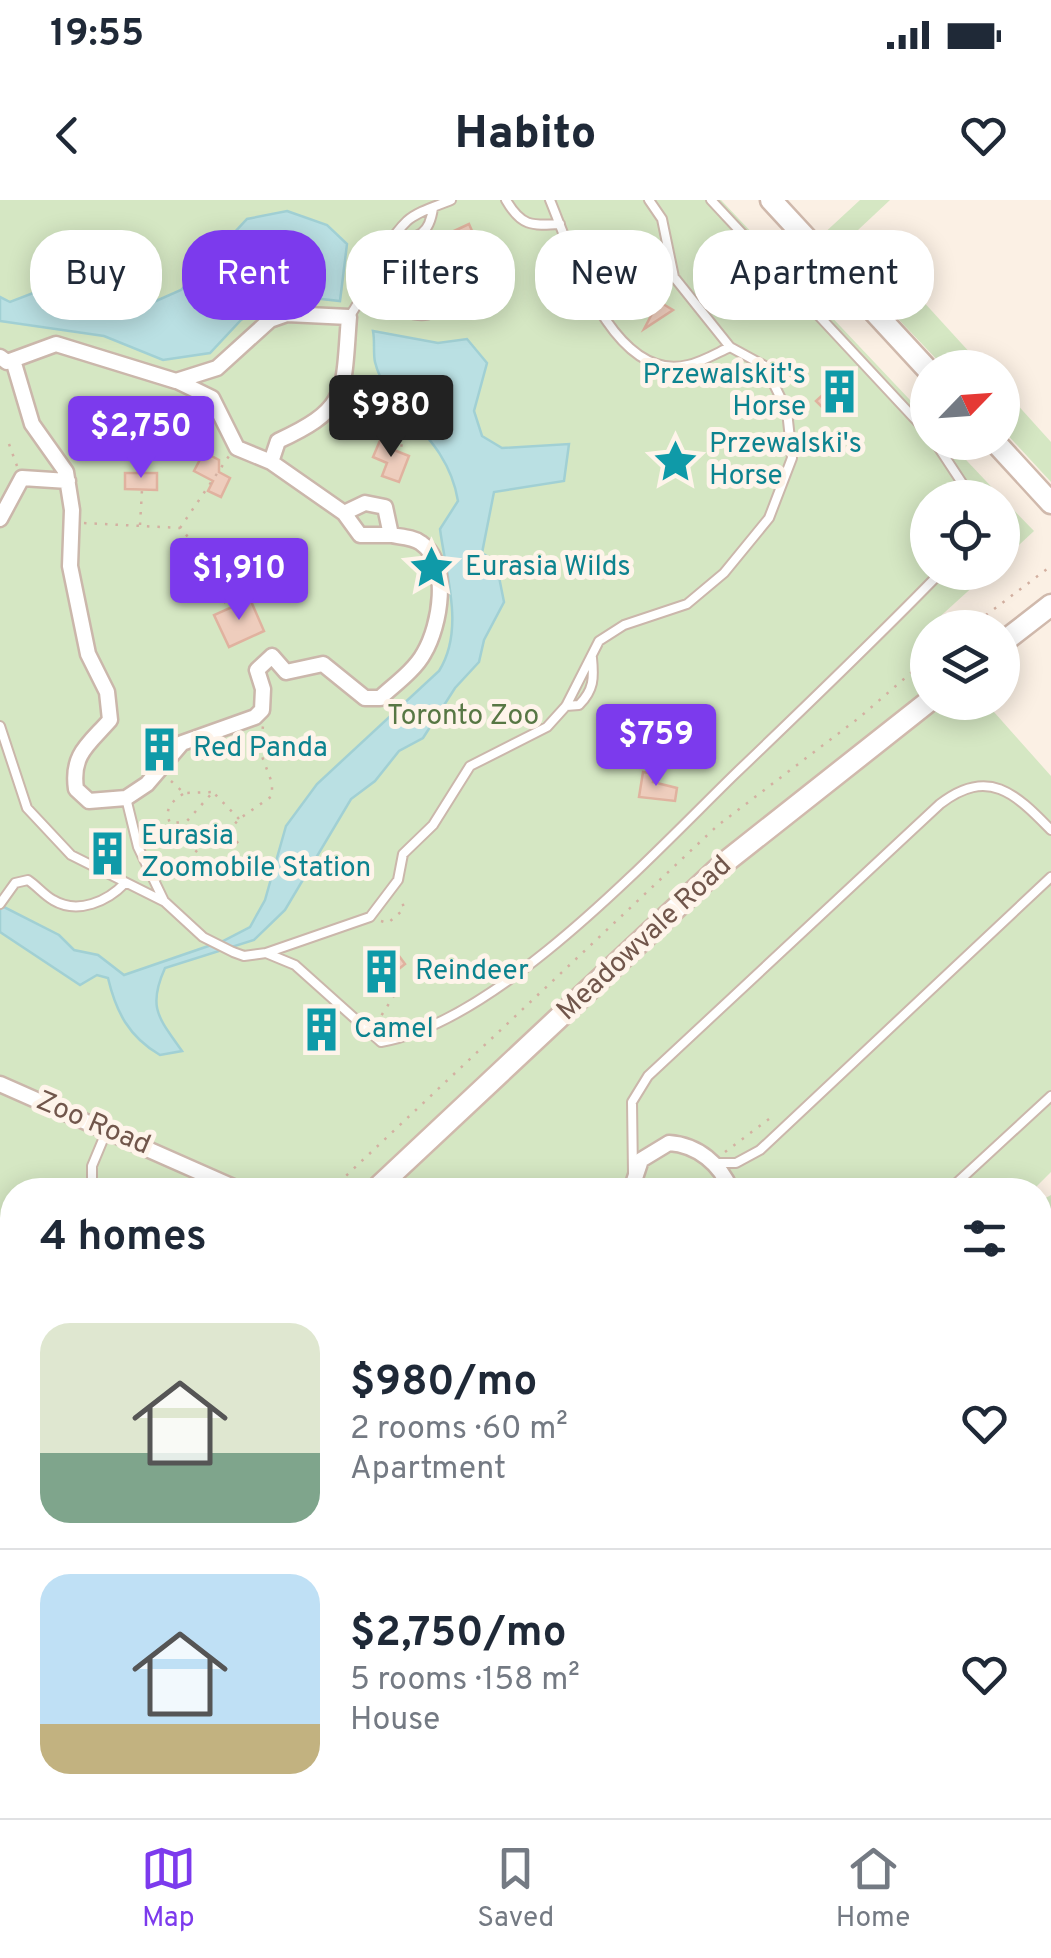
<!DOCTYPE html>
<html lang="en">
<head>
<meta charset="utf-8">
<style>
  :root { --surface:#fff; --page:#f6f6f7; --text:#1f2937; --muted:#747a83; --line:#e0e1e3; --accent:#7c3aed }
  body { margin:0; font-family:Overpass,sans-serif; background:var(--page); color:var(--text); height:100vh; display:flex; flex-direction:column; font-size:38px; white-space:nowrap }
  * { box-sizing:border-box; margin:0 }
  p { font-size:32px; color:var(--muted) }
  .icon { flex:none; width:55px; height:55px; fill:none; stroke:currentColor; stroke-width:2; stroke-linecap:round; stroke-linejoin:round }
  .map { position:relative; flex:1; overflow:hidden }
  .panel { position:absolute; left:0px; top:978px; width:1052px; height:642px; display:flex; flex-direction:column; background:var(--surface); border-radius:40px 40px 0 0; box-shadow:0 5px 25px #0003 }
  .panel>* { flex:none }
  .banner { position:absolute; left:30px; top:30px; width:992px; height:90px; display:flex; gap:20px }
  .needle { width:65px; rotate:65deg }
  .controls { position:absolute; left:910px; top:150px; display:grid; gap:20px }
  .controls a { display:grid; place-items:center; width:110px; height:110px; border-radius:50%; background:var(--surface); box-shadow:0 5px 25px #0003; font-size:50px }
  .price { position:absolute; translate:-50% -85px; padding:0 22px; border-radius:10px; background:var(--accent); color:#fff; font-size:32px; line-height:65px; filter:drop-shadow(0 2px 5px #0008) }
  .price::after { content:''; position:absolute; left:50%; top:60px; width:30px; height:22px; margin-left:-15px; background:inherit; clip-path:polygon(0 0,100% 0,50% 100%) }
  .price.current { background:#222; color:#fff }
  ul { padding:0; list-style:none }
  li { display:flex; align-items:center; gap:30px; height:250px; padding:0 40px }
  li+li { border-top:2px solid var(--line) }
  li span { display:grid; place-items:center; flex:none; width:280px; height:200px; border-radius:30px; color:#555 }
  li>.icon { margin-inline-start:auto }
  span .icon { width:120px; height:120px; fill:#fffc; stroke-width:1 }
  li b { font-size:42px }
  h2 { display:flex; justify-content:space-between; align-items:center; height:120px; padding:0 40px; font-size:42px }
  .pill { padding:0 35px; border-radius:40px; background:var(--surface); box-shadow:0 5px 25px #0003; font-size:35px; line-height:90px }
  .pill.current { background:var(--accent); color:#fff }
  .status { display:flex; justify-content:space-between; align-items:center; height:70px; padding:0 50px; background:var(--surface); direction:ltr }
  .status svg { height:28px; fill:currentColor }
  header { display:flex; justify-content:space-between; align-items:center; height:130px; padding:0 40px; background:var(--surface); font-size:45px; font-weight:800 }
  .menu { display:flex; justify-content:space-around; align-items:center; height:140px; border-top:2px solid var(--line); background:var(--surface); font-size:28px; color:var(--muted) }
  .menu a { display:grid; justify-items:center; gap:5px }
  .menu .current { color:var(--accent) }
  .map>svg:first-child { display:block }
  .green { fill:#d5e7c3 }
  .water { fill:#bae0e3; stroke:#a1d0d4; stroke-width:2.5 }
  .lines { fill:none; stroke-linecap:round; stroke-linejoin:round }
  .stream { stroke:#a1d0d4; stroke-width:4 }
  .building { fill:#eecdbd; stroke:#e0b29f; stroke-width:2.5 }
  .lane-casing { stroke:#cbb7ab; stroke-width:12 }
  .street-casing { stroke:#cbb7ab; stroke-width:19 }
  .secondary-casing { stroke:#d0b9ac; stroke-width:25 }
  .path { stroke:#d3b0a1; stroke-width:2.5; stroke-dasharray:2.5 8; stroke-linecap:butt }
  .lane { stroke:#fff; stroke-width:8 }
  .street { stroke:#fff; stroke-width:14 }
  .secondary { stroke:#fff; stroke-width:20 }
  .labels { text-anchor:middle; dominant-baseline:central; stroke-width:10; stroke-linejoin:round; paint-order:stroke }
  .culture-label { font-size:28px; fill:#0d838f; stroke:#fef4ea; text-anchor:start }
  .park-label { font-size:28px; fill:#577744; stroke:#fef4ea }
  .street-label { font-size:28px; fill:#71564b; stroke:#fef4ea }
</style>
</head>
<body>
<div class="status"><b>19:55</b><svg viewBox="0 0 49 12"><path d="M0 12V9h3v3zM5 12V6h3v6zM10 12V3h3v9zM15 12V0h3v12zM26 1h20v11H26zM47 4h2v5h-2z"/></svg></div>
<header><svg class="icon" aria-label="back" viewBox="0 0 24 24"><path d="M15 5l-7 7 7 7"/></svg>Habito<svg class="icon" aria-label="heart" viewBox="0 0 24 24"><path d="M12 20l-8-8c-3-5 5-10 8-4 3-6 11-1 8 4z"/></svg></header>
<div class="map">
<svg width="1051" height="1618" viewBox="0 0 1051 1618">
  <rect width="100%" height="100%" fill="#fbf0e4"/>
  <path class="green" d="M0 0H721L927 218 928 242 950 243 1002 298H928V372L988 373 923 432 927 438 928 502 986 503 1051 576V972L1033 990H12V1311L0 1324Z
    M860 0H890L858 30 983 167H944L820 37Z
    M1003 189 1051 242V282L1003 230Z
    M1002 298 1034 331 1003 360H1002Z
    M1051 995V1618H79L83 1608H1040V1001Z"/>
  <path class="water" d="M287 11 327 25 347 44 340 101 286 95 241 120 210 153 163 160 104 136 0 121V97L10 102 41 90 50 100 107 112 147 105 181 90 247 19Z
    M373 131 438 143 467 139 487 163 474 211 482 236 502 248 569 244 564 281 494 292 482 353 496 362 504 402 484 440 479 462 455 488 423 538 399 551 375 581 351 599 285 710 254 740 165 768C147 808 159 818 182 851L160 855C129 837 116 812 108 778L97 775 80 785 0 732V705L59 735 74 750 98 755 124 775 223 741 250 727 265 700 286 626 317 584 439 471C465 430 446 375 440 329L458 301C447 233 387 212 375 162 373 153 375 141 373 131Z"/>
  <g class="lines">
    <path class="stream" d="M1040 1333 1051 1311
      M1040 1419 1051 1453
      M249 1618 276 1608"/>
  </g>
  <path class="building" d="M469 24 485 61 479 64 475 56 462 51 454 31Z
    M658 101 673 110 644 129 654 110 651 107Z
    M841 178 856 196 843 209 834 200 824 209 816 201Z
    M381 238 397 244 394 250 409 256 399 282 382 276 387 263 373 257Z
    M204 252 219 260V272L230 278 221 297 208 291 213 281 194 271Z
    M125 273H157V290L125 289Z
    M250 399 264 431 229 447 214 415Z
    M643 572 655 574 653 582 677 588 675 601 639 597Z
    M99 643 108 652 121 648 124 658 105 664 91 650Z
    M396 752 405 764 390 776 386 790 372 785Z"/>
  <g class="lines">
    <defs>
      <path id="lane" d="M506 0C521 26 531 26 560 24
        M550 0C571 51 613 184 688 165 702 162 717 153 730 147
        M711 0 928 233
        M391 42C417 37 429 37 433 8
        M365 94C427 123 428 128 472 74L471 62
        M349 117C371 87 380 47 407 21 418 11 437 6 451 0
        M935 242 972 298
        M566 506 579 505C594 490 594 478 592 458
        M0 526 27 608 71 655 165 702 203 737 233 752 244 756 266 753 295 765 381 842C498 822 650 657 734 575 804 508 874 441 941 372
        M126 598 138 647 164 701
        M0 704 15 683 28 680C37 686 44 695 53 700 78 715 108 701 125 683
        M266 753 370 717 398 680 403 654 433 625 470 566 547 527 566 506 599 441 624 425 687 404 724 373 769 318 792 258 787 211 765 166 730 147 674 77 662 19 649 0
        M717 963H736L760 950 1051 677
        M633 974 632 902 648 876 940 604C988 567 1015 593 1051 630
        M92 990V966L107 930
        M949 990 1051 896
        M0 1211 12 1200
        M0 1525 12 1530
        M11 1618 12 1606
        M94 1618 101 1608"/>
      <path id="street" d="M0 157 7 162 56 144 176 181 217 168 270 120 287 114 349 117C343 192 350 208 278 241L271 262 344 313 365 303 385 307 391 335C401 337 413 337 421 343 451 364 440 426 424 453 415 470 394 485 380 498H365L323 464 286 472 272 456 257 470 263 489 262 510 255 517 182 543 147 584 126 598 89 601 76 589C71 554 89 544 110 520L107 492 88 454 70 366 72 310 66 272 32 224 13 160
        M177 181 212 198 237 248 271 262
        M344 313 360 335H391
        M0 319 22 278 68 281
        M0 884 240 990
        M631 990 641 960 669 943C698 945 720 964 731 990"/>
      <path id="secondary" d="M771 0 928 170
        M995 242 1051 303
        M1002 443 1051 405
        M375 990 723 664 928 502
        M0 1352 12 1338
        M0 1380 12 1364"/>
    </defs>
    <use href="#lane" class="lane-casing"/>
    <use href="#street" class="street-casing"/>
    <use href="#secondary" class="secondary-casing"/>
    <path class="path" d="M359 74 367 46 372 49
      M351 198 364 200 402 237 401 253
      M9 244 17 266
      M84 323 180 328 225 378 219 389 228 409
      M140 325 142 290
      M180 328 229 256
      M969 428 1051 366
      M171 581 184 593 213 592
      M183 594C171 602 164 609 170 623L185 622
      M239 619 213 592 187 621 214 648 239 619 272 596V583L260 551 263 526
      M229 634 240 645
      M200 636 190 645 207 662
      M101 658 129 651
      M381 721 388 723 404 709 401 696
      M376 824 397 791
      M725 952 769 919
      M331 990 717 626 860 517 928 458
      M1040 1181 1051 1155
      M0 1273 12 1260
      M1040 1531 1051 1528
      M982 1608 993 1618
      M169 1618 173 1608"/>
    <use href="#lane" class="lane"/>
    <use href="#street" class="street"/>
    <use href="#secondary" class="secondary"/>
  </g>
  <defs>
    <symbol id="building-bare" viewBox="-9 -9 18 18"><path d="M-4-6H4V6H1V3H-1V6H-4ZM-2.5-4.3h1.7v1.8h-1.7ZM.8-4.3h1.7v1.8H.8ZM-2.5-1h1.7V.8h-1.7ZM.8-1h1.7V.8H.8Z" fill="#0f9aa8" stroke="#fef4ea" stroke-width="2.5" paint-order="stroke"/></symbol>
    <symbol id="sight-bare" viewBox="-9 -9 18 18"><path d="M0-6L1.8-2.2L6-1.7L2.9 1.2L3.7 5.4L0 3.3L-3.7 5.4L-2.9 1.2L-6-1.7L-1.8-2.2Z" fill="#0f9aa8" stroke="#fef4ea" stroke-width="2.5" paint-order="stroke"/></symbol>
  </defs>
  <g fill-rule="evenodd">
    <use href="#building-bare" x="808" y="160" width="63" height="63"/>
    <use href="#sight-bare" x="644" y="230" width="63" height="63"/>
    <use href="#sight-bare" x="400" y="336" width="63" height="63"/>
    <use href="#building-bare" x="128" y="518" width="63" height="63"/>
    <use href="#building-bare" x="76" y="622" width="63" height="63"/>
    <use href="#building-bare" x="350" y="740" width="63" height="63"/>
    <use href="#building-bare" x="290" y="798" width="63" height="63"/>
  </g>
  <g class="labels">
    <g class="culture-label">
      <text x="806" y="176" text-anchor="end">Przewalskit's<tspan x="806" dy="32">Horse</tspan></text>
      <text x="709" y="245">Przewalski's<tspan x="709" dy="32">Horse</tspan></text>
      <text x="465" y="368">Eurasia Wilds</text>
      <text x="193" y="549">Red Panda</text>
      <text x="141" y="637">Eurasia<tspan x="141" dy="32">Zoomobile Station</tspan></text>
      <text x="415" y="772">Reindeer</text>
      <text x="354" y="830">Camel</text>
    </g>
    <g class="park-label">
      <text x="463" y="517">Toronto Zoo</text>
    </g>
    <g class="street-label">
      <text transform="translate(645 739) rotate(-43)">Meadowvale Road</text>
      <text transform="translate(93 924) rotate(23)">Zoo Road</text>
    </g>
  </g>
</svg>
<div class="controls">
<a><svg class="needle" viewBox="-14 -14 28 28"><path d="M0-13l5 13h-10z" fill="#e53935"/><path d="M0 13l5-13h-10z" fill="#747a83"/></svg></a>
<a><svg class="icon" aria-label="locate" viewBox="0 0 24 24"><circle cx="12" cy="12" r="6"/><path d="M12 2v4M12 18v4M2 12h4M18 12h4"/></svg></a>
<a><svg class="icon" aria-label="layers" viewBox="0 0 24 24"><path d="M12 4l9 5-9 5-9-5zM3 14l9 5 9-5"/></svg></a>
</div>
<b class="price current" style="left:391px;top:260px">$980</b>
<b class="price" style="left:141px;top:281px">$2,750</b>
<b class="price" style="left:239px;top:423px">$1,910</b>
<b class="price" style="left:656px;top:589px">$759</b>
<div class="banner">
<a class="pill">Buy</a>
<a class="pill current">Rent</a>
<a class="pill">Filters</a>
<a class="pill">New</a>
<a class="pill">Apartment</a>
</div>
<section class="panel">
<h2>4 homes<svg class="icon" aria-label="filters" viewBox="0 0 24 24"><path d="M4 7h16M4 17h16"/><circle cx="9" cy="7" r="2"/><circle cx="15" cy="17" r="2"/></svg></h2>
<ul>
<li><span style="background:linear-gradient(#dfe7d0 65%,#7fa58c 0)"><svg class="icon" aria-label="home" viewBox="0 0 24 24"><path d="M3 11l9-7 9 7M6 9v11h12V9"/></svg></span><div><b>$980/mo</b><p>2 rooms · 60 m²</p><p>Apartment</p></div><svg class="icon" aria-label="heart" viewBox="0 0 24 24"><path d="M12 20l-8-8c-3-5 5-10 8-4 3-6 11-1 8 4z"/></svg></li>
<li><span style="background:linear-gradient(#bfe0f5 75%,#c2b280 0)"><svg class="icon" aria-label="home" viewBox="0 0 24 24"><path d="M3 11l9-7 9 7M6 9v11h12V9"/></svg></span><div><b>$2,750/mo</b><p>5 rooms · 158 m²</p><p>House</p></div><svg class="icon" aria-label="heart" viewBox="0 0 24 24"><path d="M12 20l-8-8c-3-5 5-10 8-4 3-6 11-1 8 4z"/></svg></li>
</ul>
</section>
</div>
<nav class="menu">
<a class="current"><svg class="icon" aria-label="map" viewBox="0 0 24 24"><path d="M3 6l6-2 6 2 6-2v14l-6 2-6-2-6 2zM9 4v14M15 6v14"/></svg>Map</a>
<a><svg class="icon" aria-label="saved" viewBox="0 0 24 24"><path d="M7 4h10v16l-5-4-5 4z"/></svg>Saved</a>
<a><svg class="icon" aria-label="home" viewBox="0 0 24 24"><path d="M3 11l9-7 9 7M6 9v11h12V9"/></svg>Home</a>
</nav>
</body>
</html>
